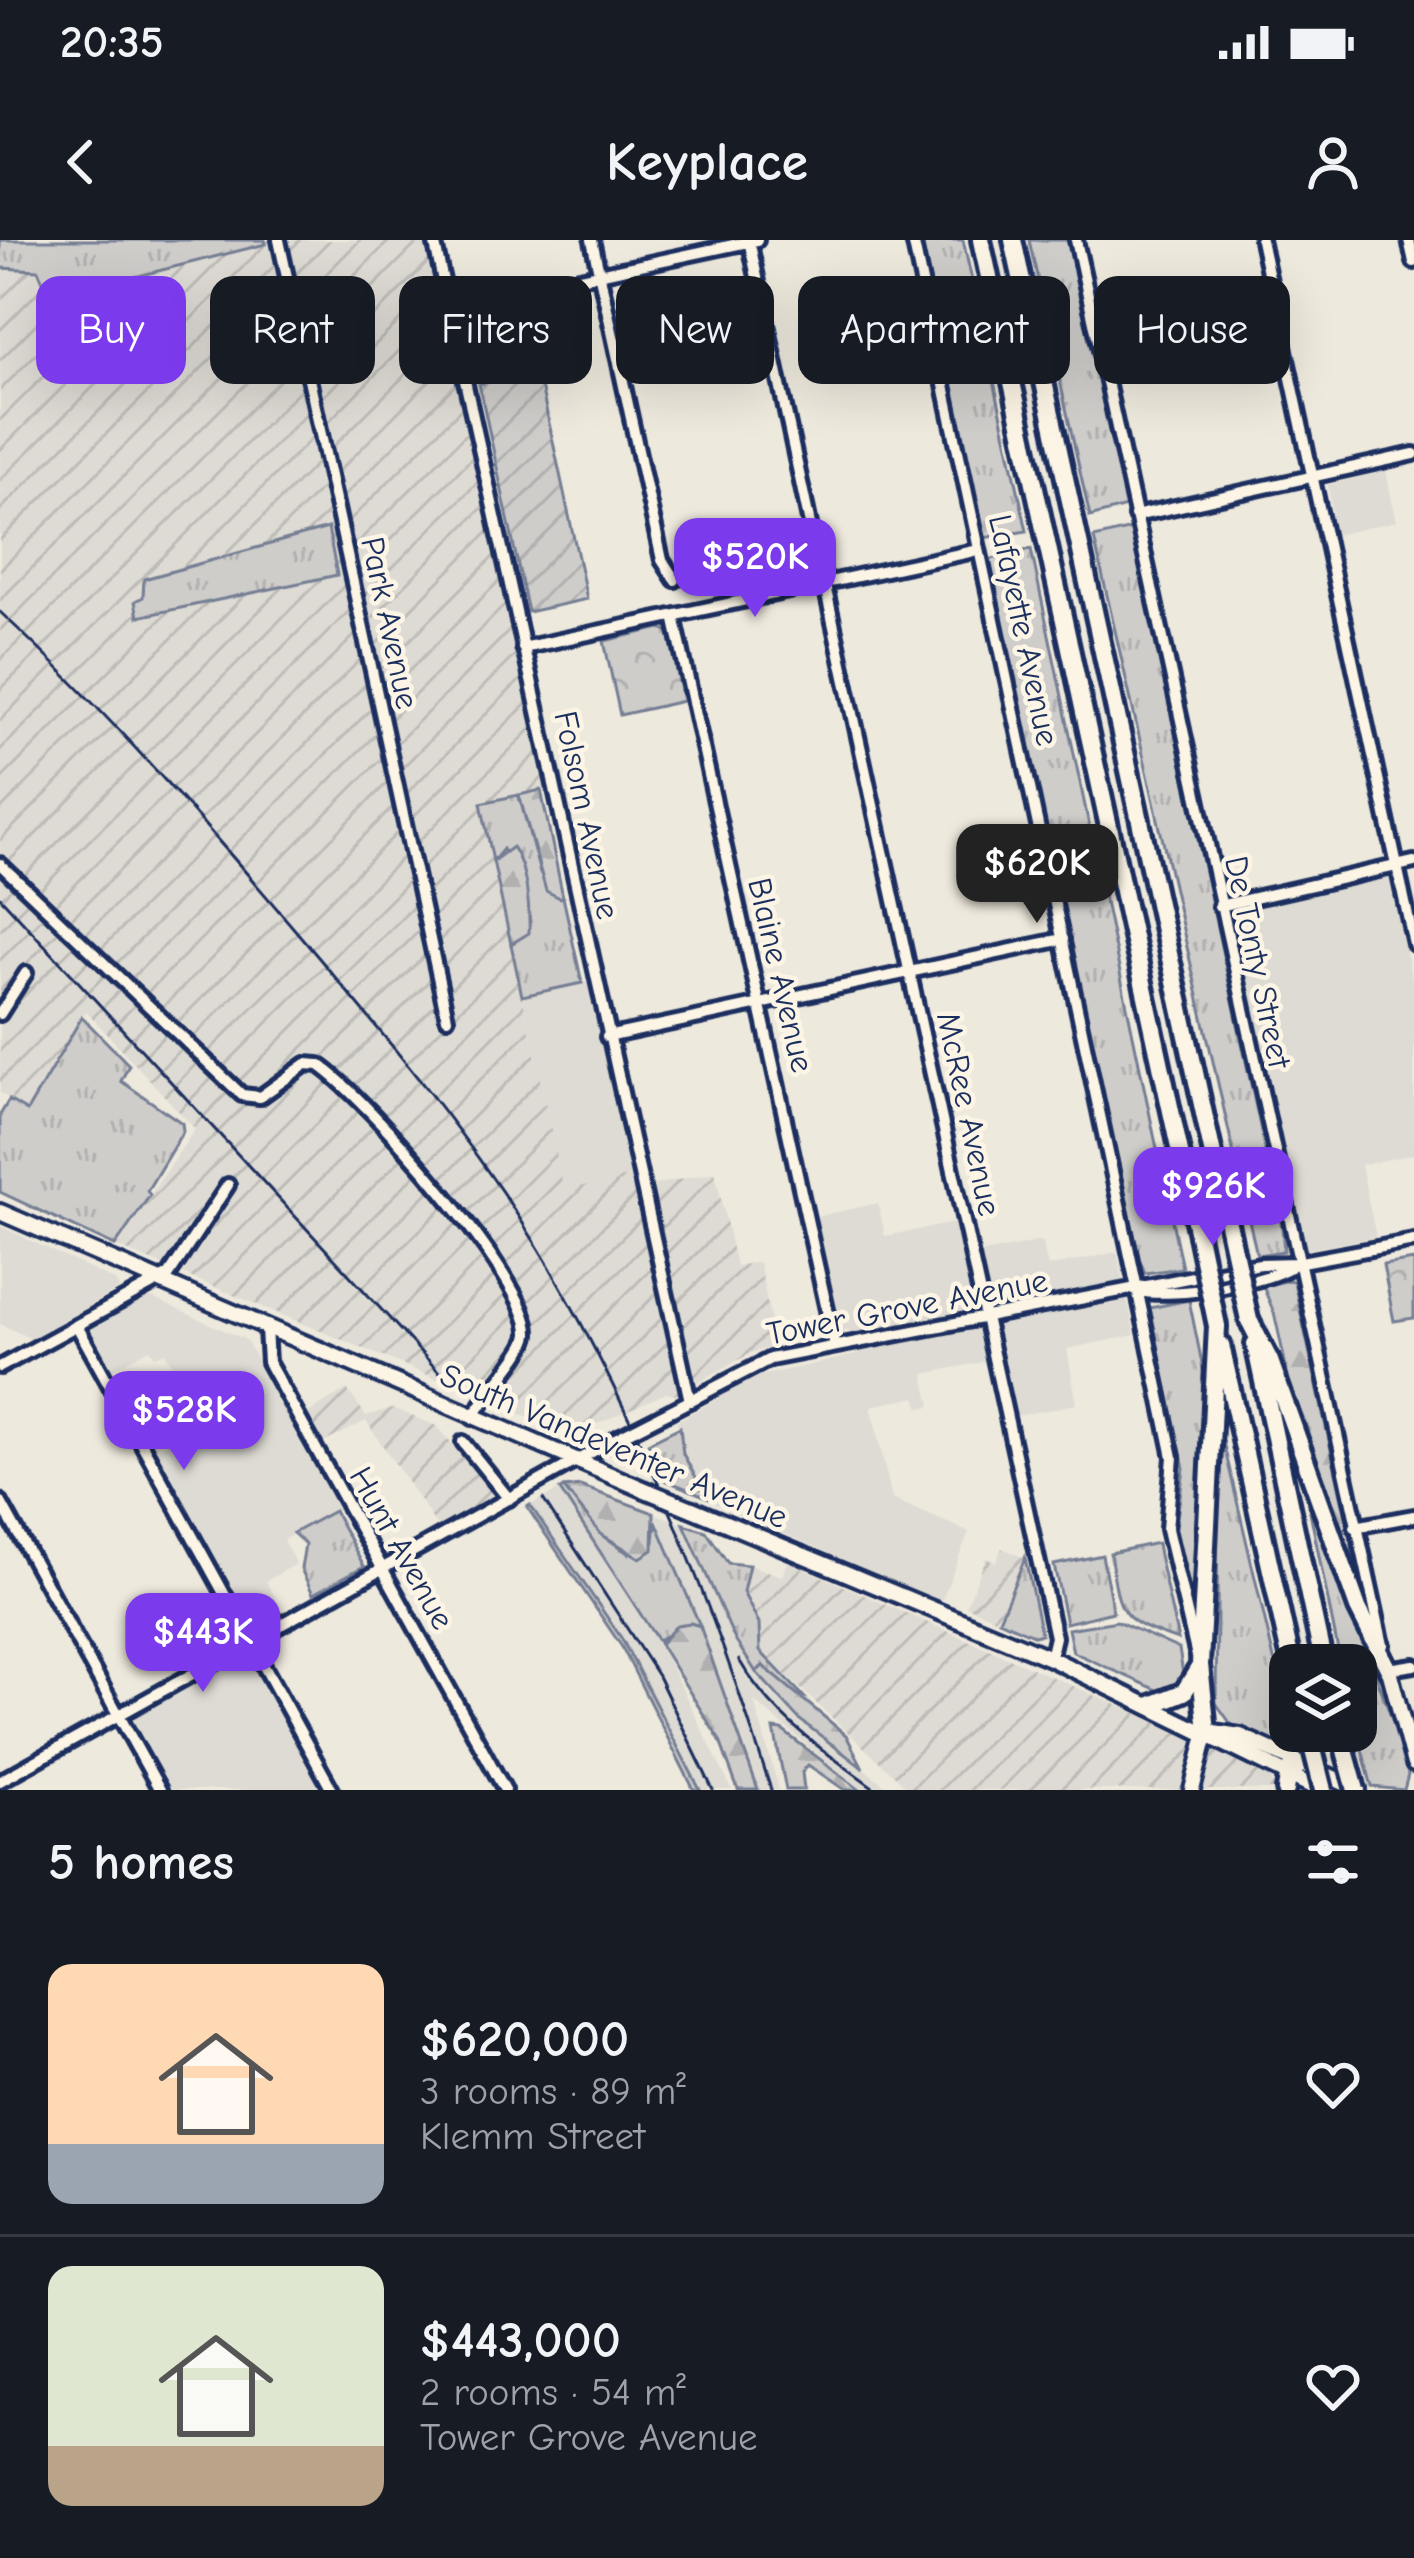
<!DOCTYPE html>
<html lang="en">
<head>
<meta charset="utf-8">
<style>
  :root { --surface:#171b24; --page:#242831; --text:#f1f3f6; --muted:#9ea1a6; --line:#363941; --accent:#7c3aed }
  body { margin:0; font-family:"Comic Neue",sans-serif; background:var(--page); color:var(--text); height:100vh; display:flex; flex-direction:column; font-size:45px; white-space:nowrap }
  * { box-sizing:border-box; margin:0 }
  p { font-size:39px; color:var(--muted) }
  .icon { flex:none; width:66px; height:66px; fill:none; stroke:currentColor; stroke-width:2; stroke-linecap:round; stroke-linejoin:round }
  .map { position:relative; height:1550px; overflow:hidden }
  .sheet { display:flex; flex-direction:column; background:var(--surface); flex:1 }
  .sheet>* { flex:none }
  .hud { position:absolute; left:36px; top:36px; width:1344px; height:108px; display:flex; gap:24px }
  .buttons { position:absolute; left:1269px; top:1404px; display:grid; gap:24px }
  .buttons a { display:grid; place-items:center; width:108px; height:108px; border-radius:24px; background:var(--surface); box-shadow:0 12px 48px #0002; font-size:60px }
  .price { position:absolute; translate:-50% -102px; padding:0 27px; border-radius:24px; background:var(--accent); color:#fff; font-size:39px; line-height:78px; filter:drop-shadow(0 3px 6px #0008) }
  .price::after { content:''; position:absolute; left:50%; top:72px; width:36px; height:27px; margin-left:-18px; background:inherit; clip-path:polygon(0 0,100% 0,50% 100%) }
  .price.on { background:#222; color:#fff }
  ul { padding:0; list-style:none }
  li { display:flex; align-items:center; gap:36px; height:300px; padding:0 48px }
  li+li { border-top:3px solid var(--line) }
  li span { display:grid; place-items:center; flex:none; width:336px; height:240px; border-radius:24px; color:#555 }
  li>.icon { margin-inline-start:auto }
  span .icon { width:144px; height:144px; fill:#fffc; stroke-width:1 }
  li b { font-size:51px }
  h2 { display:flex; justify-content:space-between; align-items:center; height:144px; padding:0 48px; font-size:51px }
  .tag { padding:0 42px; border-radius:24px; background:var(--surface); box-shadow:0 12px 48px #0002; font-size:42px; line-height:108px }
  .tag.on { background:var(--accent); color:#fff }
  .status { display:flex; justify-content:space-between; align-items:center; height:84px; padding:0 60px; background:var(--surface); direction:ltr }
  .status svg { height:33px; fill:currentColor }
  header { display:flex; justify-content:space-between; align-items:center; height:156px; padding:0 48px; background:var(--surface); font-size:54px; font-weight:600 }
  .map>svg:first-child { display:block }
  .built { fill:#dedbd4 }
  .industrial { fill:url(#industrial-furrows) }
  .grass { fill:url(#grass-tufts); stroke:#757e94; stroke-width:3 }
  .forest { fill:url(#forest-firs); stroke:#757e94; stroke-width:3 }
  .park { fill:url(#park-crowns); stroke:#757e94; stroke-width:3 }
  .garden { fill:url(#garden-furrows); stroke:#757e94; stroke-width:3 }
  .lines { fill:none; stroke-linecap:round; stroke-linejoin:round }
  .minor-casing { stroke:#1b2f5e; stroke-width:20 }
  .major-casing { stroke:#1b2f5e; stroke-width:22 }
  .highway-casing { stroke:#1b2f5e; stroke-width:26 }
  .minor { stroke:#fcf5e5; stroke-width:10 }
  .major { stroke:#fcf5e5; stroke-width:14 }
  .highway { stroke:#fcf5e5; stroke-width:16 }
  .rail { stroke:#1b2f5e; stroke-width:3 }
  .minor-bridge-casing { stroke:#1b2f5e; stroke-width:20; stroke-linecap:butt }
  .major-bridge-casing { stroke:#1b2f5e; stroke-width:22; stroke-linecap:butt }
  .highway-bridge-casing { stroke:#1b2f5e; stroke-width:26; stroke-linecap:butt }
  .minor-bridge { stroke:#fcf5e5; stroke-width:10 }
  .major-bridge { stroke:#fcf5e5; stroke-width:14 }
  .highway-bridge { stroke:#fcf5e5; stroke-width:16 }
  .labels { text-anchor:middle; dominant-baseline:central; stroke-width:9; stroke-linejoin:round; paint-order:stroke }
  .street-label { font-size:33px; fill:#1b2f5e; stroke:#fcf5e5 }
</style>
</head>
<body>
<div class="status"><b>20:35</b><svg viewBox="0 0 49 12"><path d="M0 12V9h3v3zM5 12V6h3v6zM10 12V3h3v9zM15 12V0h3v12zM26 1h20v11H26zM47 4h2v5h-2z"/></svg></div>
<header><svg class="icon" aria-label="back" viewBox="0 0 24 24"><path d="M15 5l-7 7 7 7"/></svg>Keyplace<svg class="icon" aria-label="person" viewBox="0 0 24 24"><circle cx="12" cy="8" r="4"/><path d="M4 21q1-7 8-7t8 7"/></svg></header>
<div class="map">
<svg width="1414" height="1550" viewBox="0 0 1414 1550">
  <defs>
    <pattern id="industrial-furrows" width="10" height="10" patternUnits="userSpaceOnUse" patternTransform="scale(3)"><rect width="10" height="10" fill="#dedbd4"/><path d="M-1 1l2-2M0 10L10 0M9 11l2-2" fill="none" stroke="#bebcb8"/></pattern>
    <pattern id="grass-tufts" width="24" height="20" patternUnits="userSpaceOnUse" patternTransform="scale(3)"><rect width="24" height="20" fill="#cfcdca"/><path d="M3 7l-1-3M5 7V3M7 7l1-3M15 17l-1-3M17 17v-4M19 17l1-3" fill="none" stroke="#b1b0b0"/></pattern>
    <pattern id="forest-firs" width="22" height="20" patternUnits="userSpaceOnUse" patternTransform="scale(3)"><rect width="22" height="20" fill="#cfcdca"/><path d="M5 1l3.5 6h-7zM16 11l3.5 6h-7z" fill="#b1b0b0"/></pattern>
    <pattern id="park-crowns" width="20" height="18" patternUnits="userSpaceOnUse" patternTransform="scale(3)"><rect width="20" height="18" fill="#cfcdca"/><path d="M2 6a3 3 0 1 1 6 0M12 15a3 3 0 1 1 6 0" fill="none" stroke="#b1b0b0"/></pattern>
    <pattern id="garden-furrows" width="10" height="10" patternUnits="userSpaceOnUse" patternTransform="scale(3)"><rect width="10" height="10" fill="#cfcdca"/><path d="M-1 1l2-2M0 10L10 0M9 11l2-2" fill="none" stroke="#b1b0b0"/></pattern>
  </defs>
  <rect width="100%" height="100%" fill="#eee9dd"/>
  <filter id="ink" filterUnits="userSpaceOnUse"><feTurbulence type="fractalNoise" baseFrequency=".00833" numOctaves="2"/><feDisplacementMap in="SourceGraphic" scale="24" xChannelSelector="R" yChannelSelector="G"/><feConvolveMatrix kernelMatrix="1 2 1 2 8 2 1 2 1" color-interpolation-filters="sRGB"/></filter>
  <g filter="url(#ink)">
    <path class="built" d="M521 59 538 132 474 146 461 73Z
      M1386 231 1396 281 1335 295 1328 245Z
      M1388 635 1414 747V914L1361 925 1376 997 1305 1010 1228 672Z
      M589 742 631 936 564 951 522 756Z
      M878 963 885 996 955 983 963 1017 1042 1001 1048 1027 1117 1012 1135 1095 1067 1109 1077 1164 1016 1176 1002 1118 924 1134 931 1166 920 1168 916 1157 871 1166 892 1259 969 1292 941 1362 716 1264 707 1257 680 1206 677 1181 759 1136 860 1114 856 1092 839 1089 815 977Z
      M0 986 115 1041 119 1049 32 1099 0 1084Z
      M150 1057 246 1100 340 1268 283 1300 296 1324 266 1341 284 1374 256 1390 247 1384 152 1213 204 1183 165 1112 155 1116 150 1109 107 1132 88 1095 92 1085Z
      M560 1250 652 1388 732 1550H700L622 1399 530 1265Z
      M654 1273 684 1284 735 1400 773 1455 891 1550H860L754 1461 779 1550H758Z
      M247 1416 324 1550H167L131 1479Z"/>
    <path class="industrial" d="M0 0H426L546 549 481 564 564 950 631 936 634 949 715 932 736 1026 759 1022 776 1106 751 1113 675 1155 666 1153 595 1185 561 1187 536 1180 115 1006 195 889 86 771 27 871 0 853Z
      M347 1149 366 1176 392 1168 437 1186 491 1249V1258L439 1289 366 1181 321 1204 305 1175Z
      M1002 1308 1025 1318 999 1380 966 1366 986 1318 996 1322Z
      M788 1322 1177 1491 1270 1538 1275 1550H910L760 1411 759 1384 743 1352 749 1325 782 1336Z"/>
    <path class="grass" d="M0 0H265L266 4 98 46 83 73 93 125 57 74 38 30 0 28Z
      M919 0H963L1027 291 983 298Z
      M1029 0H1068L1126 267 1090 277Z
      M328 288 337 335 138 377 135 361 143 357 144 339Z
      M1131 289 1282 988 1284 1011 1257 1015 1094 298Z
      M1031 309 1182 1028 1145 1033 1139 1018 988 320Z
      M519 555 540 633 563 657 582 743 522 756 511 704 530 682 524 645 503 609 493 621 481 563Z
      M82 777 129 825 121 841 182 883 183 891 147 951 150 955 115 1006 0 952V875L9 860 27 871Z
      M1189 1060 1207 1148 1192 1377 1175 1292 1184 1228 1150 1068Z
      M1219 1184 1291 1492 1285 1509 1231 1484 1216 1463Z
      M680 1187 683 1214 707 1257 665 1240 648 1203Z
      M1301 1227 1402 1507 1408 1535 1404 1550 1372 1547 1356 1487V1425H1341Z
      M564 1248 601 1294 629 1314 654 1302 656 1281 700 1386 690 1383 660 1399V1404L560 1250Z
      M530 1265 622 1399 700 1550H694L622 1407 527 1267Z
      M334 1271 364 1326 313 1354 301 1329 305 1304 293 1293Z
      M684 1284 706 1291 728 1323 749 1325 743 1352 759 1384 760 1411 804 1457 793 1455 763 1426 756 1432 735 1400Z
      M1157 1303 1159 1315 1178 1400C1116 1379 1120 1374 1110 1313Z
      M1102 1315 1113 1372 1066 1383 1054 1325Z
      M1025 1318 1041 1394 1035 1396 999 1380Z
      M1117 1381 1179 1409 1183 1434 1176 1445 1157 1450 1073 1412 1068 1389Z"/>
    <path class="forest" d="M541 550 563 657 560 658 546 651 519 555Z
      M512 607C527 627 530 668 529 693L511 704 493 621Z
      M1290 1040 1294 1042 1354 1314C1304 1260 1292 1144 1274 1073L1263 1046Z
      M580 1246 654 1273 653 1310 640 1318 601 1294 564 1248Z
      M690 1383 700 1386 758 1550H738L720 1501 660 1404 677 1385Z
      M763 1426 846 1495 863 1528 800 1480 756 1432Z
      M774 1489 782 1490 860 1550H845L808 1525 802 1532 804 1550H786Z"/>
    <path class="park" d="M661 388 669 392 683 461 620 475 604 401Z
      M1414 1020V1078L1394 1081 1383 1025Z"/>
    <path class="garden" d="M538 132 587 359 528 372 479 144Z"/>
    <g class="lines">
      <defs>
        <path id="minor" d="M279 0 447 778
          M434 0 690 1161
          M592 0 662 320 675 340
          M749 0 811 289 806 310
          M913 0 1173 1217 1167 1289 1197 1416
          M1076 0 1383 1405
          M1261 0 1414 704
          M1409 0 1414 22
          M449 66 757 0
          M1135 276 1414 214
          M824 341 1055 1397 1050 1418
          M674 376 835 1106
          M523 408 979 310
          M0 624 242 855 260 857 306 824 319 825C364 855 531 1042 528 1094 527 1112 485 1154 473 1178
          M1219 666 1414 622
          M0 774 26 733
          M607 797 1063 699
          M1139 1051C1173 1058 1269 1044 1296 1023
          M77 1086 332 1550
          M266 1089 268 1122 505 1550
          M0 1127 169 1035 228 945
          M672 1170 770 1119 1260 1024 1296 1023 1414 1001
          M463 1202 509 1259
          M0 1261 160 1550
          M1355 1287 1414 1276
          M1388 1429 1414 1425
          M0 1541 619 1197"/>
        <path id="major" d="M0 972 643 1249
          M692 1269 1050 1418 1320 1550
          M1389 1430 1414 1524
          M1207 1491 1240 1496 1358 1549
          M1192 1550 1207 1491"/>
        <path id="highway" d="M981 0 1198 995
          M1013 0 1229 988
          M1249 1080 1270 1121 1358 1368 1389 1430
          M1255 1104 1324 1425
          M1221 1105 1292 1425
          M1151 1465 1184 1452 1200 1426
          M1207 1491 1200 1425 1217 1086
          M1340 1491 1346 1514
          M1286 1550 1289 1531 1302 1524"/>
      </defs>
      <use href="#minor" class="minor-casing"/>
      <use href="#major" class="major-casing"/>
      <use href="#highway" class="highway-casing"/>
      <use href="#minor" class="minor"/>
      <use href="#major" class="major"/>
      <use href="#highway" class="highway"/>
      <path class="rail" d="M0 372C110 474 206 585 302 698 391 803 478 906 548 1024 644 1189 714 1369 771 1550
        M0 657 440 1133
        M543 1259 658 1436 713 1550
        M739 1420C772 1477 824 1511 877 1550"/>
      <defs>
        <path id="minor-bridge" d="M619 1197 672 1170"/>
        <path id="major-bridge" d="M643 1249 692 1269"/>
        <path id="highway-bridge" d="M1229 988 1249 1080
          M1198 995 1217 1086
          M1310 1498 1323 1550
          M1346 1514 1356 1550"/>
      </defs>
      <use href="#minor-bridge" class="minor-bridge-casing"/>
      <use href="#major-bridge" class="major-bridge-casing"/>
      <use href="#highway-bridge" class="highway-bridge-casing"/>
      <use href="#minor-bridge" class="minor-bridge"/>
      <use href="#major-bridge" class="major-bridge"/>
      <use href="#highway-bridge" class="highway-bridge"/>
    </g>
  </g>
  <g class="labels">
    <g class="street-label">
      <text transform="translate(390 383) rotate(78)">Park Avenue</text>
      <text transform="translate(1024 390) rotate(78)">Lafayette Avenue</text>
      <text transform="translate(587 575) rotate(78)">Folsom Avenue</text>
      <text transform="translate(1258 722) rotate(78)">De Tonty Street</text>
      <text transform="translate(781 735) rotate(77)">Blaine Avenue</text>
      <text transform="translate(969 874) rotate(78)">McRee Avenue</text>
      <text transform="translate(907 1067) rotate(-11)">Tower Grove Avenue</text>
      <text transform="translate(614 1206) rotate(23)">South Vandeventer Avenue</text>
      <text transform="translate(402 1308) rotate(61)">Hunt Avenue</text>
    </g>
  </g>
</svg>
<div class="buttons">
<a><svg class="icon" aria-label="layers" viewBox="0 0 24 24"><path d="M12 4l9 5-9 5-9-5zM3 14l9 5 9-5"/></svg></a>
</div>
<b class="price" style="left:755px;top:380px">$520K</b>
<b class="price on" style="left:1037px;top:686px">$620K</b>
<b class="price" style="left:1213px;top:1009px">$926K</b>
<b class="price" style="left:184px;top:1233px">$528K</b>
<b class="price" style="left:203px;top:1455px">$443K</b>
<div class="hud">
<a class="tag on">Buy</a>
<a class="tag">Rent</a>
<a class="tag">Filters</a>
<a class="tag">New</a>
<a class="tag">Apartment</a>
<a class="tag">House</a>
</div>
</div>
<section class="sheet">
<h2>5 homes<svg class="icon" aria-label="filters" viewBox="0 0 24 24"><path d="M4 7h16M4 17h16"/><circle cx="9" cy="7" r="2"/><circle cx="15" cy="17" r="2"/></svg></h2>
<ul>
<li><span style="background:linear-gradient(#ffd9b3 75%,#9aa5b1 0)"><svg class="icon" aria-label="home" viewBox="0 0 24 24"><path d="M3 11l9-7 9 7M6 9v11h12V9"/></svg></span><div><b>$620,000</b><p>3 rooms · 89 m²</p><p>Klemm Street</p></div><svg class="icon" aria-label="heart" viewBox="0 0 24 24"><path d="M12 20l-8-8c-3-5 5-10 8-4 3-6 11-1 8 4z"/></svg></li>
<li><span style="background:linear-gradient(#dfe7d0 75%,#b9a48a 0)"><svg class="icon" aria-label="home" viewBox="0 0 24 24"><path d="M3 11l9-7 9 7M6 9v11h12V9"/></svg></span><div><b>$443,000</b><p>2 rooms · 54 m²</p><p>Tower Grove Avenue</p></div><svg class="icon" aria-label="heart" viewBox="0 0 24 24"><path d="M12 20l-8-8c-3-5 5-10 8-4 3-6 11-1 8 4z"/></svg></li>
</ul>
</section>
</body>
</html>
